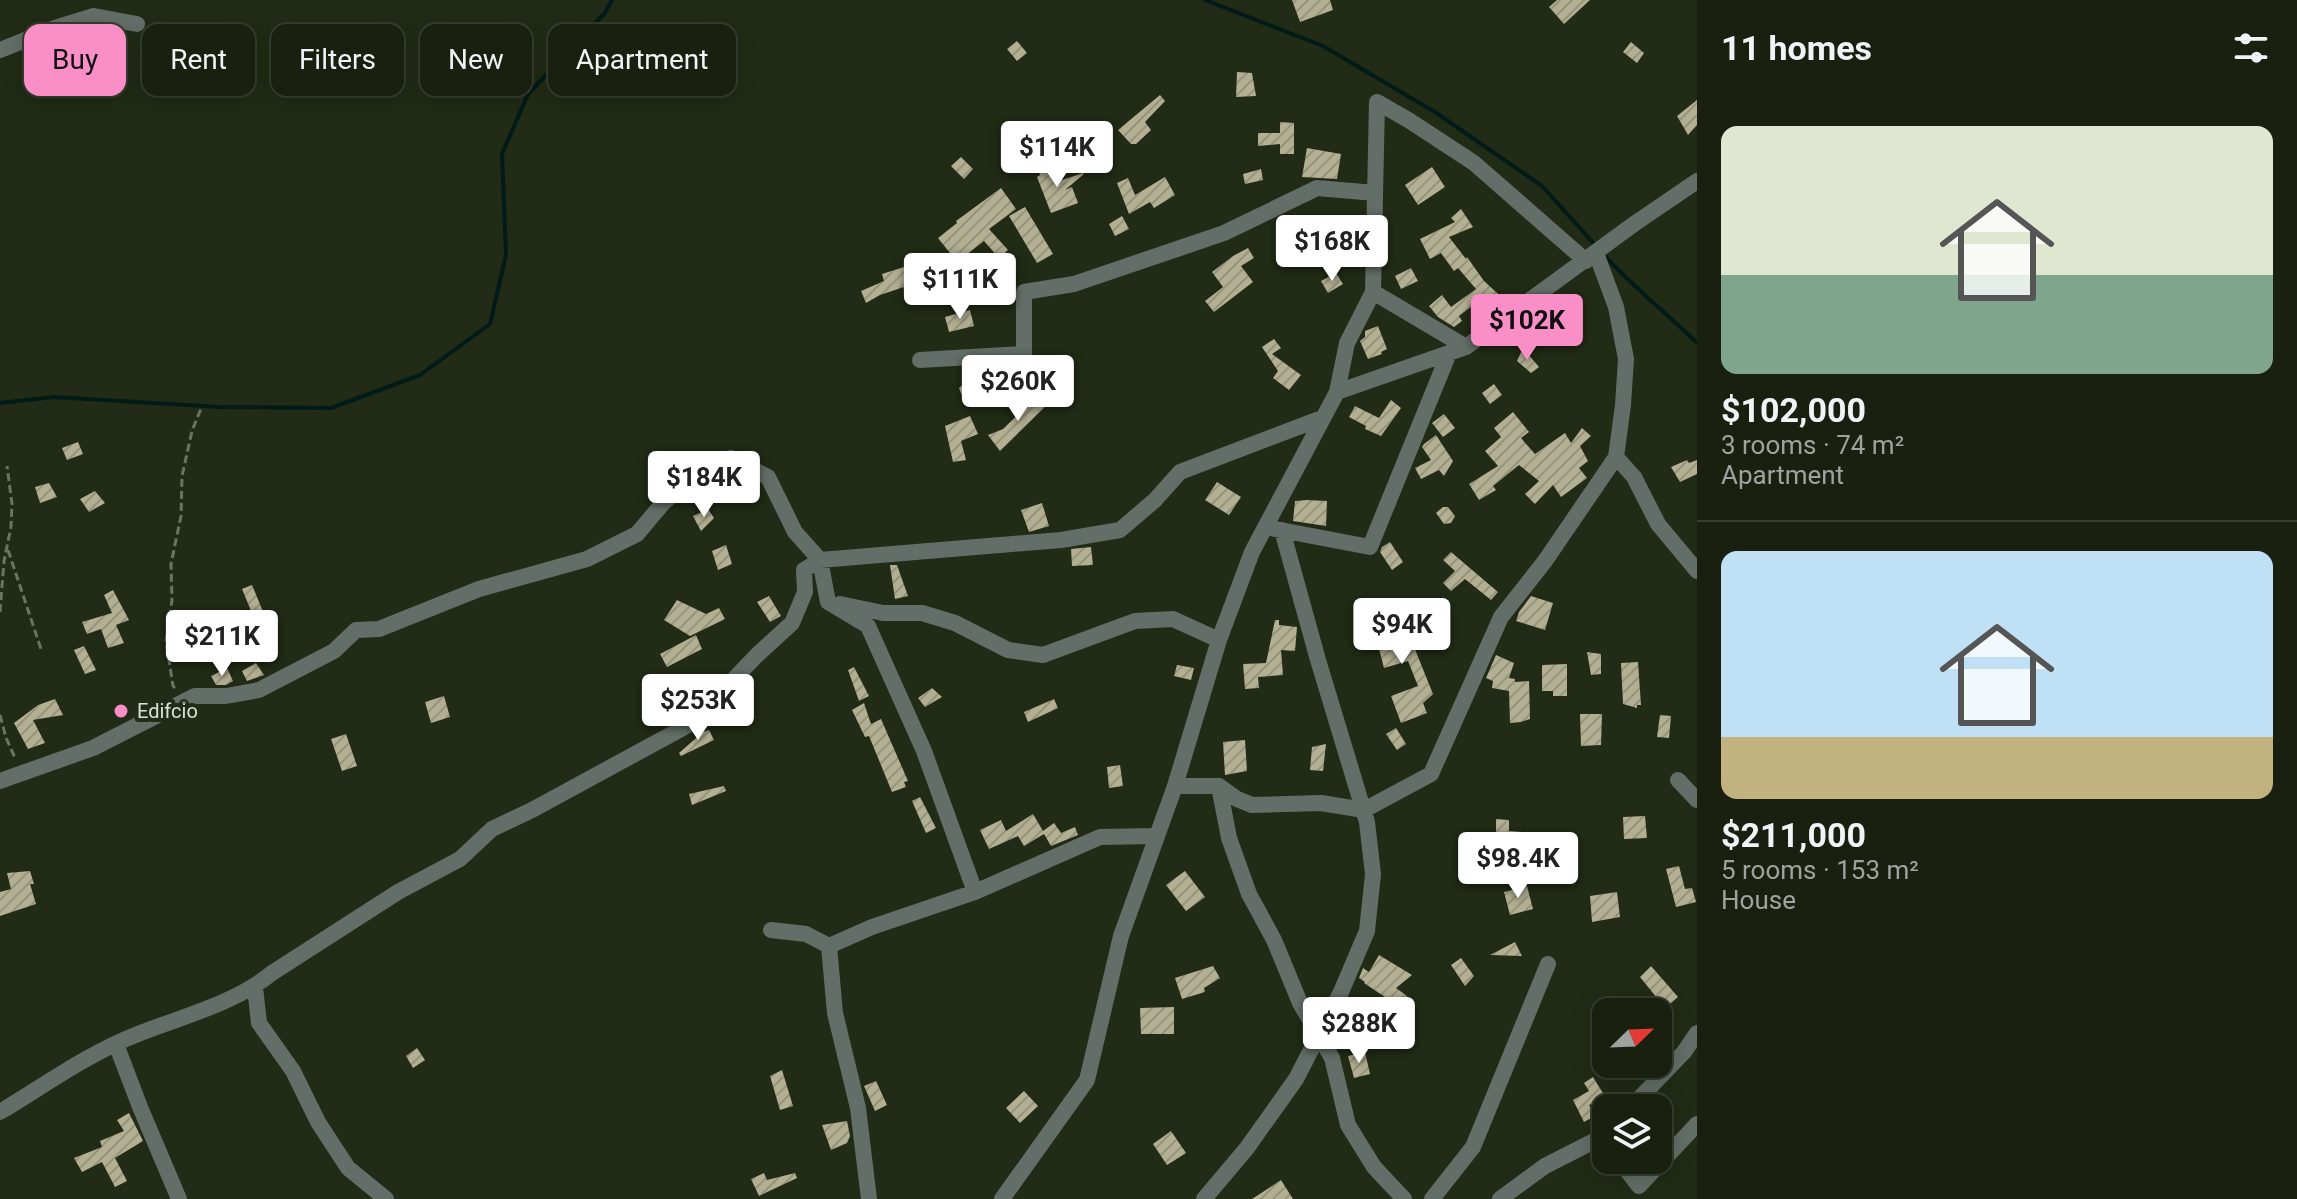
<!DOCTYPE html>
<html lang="en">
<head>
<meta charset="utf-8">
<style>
  :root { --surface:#192010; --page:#222819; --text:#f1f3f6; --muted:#9fa39f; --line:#373e30; --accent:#fa8fc8 }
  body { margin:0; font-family:Roboto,sans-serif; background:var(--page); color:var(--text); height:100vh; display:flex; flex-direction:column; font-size:30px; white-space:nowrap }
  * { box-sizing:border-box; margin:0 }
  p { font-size:26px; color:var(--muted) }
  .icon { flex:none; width:44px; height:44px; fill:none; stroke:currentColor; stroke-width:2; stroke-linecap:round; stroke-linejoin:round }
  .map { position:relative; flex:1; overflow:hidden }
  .drawer { display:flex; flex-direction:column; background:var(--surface); width:600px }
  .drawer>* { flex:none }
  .hud { position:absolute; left:24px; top:24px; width:760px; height:72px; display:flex; gap:16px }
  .needle { width:52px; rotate:67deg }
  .buttons { position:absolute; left:1592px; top:998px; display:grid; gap:16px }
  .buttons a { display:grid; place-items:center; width:80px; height:80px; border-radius:16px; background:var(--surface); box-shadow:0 4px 20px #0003,0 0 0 2px var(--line); font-size:40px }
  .price { position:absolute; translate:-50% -68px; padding:0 18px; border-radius:8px; background:#fff; color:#222; font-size:26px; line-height:52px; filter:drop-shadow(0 2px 4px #0008) }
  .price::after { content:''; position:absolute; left:50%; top:48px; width:24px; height:18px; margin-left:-12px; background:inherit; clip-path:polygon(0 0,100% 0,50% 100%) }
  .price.on { background:var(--accent); color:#111 }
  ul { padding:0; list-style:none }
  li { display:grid; align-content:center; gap:16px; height:424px; padding:0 24px }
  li+li { border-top:2px solid var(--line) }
  li span { display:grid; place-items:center; height:248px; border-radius:16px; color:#555 }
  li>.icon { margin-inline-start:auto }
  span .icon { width:144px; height:144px; fill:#fffc; stroke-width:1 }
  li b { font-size:34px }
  h2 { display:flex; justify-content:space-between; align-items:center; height:96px; padding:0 24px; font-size:34px }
  .pill { padding:0 28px; border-radius:16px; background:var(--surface); box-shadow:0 4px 20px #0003,0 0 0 2px var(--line); font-size:28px; line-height:72px }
  .pill.on { background:var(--accent); color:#111 }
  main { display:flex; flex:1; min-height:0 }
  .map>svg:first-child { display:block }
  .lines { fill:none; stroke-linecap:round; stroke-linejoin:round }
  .stream { stroke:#001b18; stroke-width:4 }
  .building { fill:url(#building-hatch) }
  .path { stroke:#6b7461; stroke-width:3; stroke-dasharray:8 4; stroke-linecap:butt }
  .minor { stroke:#626e67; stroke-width:16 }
  .poi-dot { fill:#fa8fc8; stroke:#212b15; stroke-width:3 }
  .labels { text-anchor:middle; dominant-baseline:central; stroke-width:8; stroke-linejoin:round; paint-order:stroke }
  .poi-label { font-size:20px; fill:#dae1d3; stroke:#212b15; text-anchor:start }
</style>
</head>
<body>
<main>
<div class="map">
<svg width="1697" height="1199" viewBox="0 0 1697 1199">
  <defs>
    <pattern id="building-hatch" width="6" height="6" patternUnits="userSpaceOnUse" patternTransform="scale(2)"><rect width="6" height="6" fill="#b3af92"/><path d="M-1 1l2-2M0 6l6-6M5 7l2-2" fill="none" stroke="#96947d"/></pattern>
  </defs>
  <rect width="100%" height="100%" fill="#212b15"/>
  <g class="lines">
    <path class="stream" d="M1205 0 1323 46 1435 112 1542 186 1597 247
      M1603 254C1632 286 1666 313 1697 343
      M0 403 54 397 219 407 331 408 420 375 490 324 506 255 502 154 528 94 605 13 612 0"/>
  </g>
  <path class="building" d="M1292 0H1330L1333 10 1300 22Z
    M1557 0H1590L1564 24 1549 7Z
    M1017 41 1027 53 1017 61 1007 49Z
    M1631 42 1644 53 1637 63 1623 52Z
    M1237 72 1252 73 1256 96 1236 97Z
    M1160 95 1165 101 1145 122 1151 130 1136 144H1131L1118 130Z
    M1697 100V125L1688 135 1677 116Z
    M1280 122 1294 123V154H1280V144L1258 146V133H1280Z
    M1307 148 1341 154 1337 179 1302 177Z
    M961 157 973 169 964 179 951 166Z
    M1056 164 1062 180 1083 173 1084 174 1065 190 1072 187 1078 203 1051 213 1037 177 1040 175 1039 171Z
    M1432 167 1445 187 1418 205 1405 185Z
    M1261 169 1263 180 1245 184 1243 174Z
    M1165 177 1175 195 1154 208 1150 202 1129 214 1117 183 1128 178 1135 195Z
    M1001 188 1016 209 989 229 1008 250 999 258 984 241 957 262 938 238 957 223 956 221Z
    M1025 207 1053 254 1037 263 1009 216Z
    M1461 209 1473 227 1449 237 1466 259 1467 257 1484 281 1508 303 1495 310 1484 297 1459 316 1462 321 1454 327 1438 317 1429 306 1442 295 1451 307 1476 289 1458 268 1454 271 1441 253 1430 259 1420 239 1455 222 1451 218Z
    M1122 216 1129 229 1115 236 1109 224Z
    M1248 248 1254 258 1241 266 1253 282 1214 312 1205 301 1223 287 1212 272 1233 256Z
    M904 267 910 285 880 295 866 303 861 291 884 281 882 274Z
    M1411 268 1418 281 1401 289 1395 276Z
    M1336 273 1343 284 1328 293 1321 281Z
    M970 310 974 326 949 332 945 317Z
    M1378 326 1387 349 1381 352 1382 354 1368 359 1360 341 1365 337V331Z
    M1274 339 1281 348 1272 354 1301 375 1289 390 1273 378 1278 371 1262 347Z
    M1523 348 1539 367 1531 373 1517 361Z
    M973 376 976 384 989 380 994 394 965 404 959 388Z
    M1494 384 1502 395 1490 404 1482 393Z
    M1043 396 1047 405 1000 451 988 435 1003 429 1033 400Z
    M1391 400 1401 408 1381 436 1365 429 1366 426 1349 417 1355 406 1379 418Z
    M1513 412 1529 432 1521 438 1535 454 1565 433 1571 443 1582 428 1591 436 1580 446 1588 461 1579 468 1587 478 1561 497 1553 485 1535 504 1525 494 1539 481 1519 465 1493 486 1496 490 1479 500 1469 484 1498 466 1485 451 1501 437 1494 428Z
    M1444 414 1455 428 1443 437 1432 423Z
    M970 416 978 434 961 441 966 460 953 462 945 426Z
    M1436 435 1453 461 1444 476 1439 470 1421 479 1415 468 1431 460 1422 447 1424 444Z
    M78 442 83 454 67 460 62 448Z
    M1687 460 1689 463 1697 460V474L1680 482 1671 467Z
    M1217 482 1241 497 1229 515 1205 500Z
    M49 483 57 497 40 503 35 487Z
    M95 491 105 503 89 512 80 499Z
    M1307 500 1327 501 1326 526 1293 521 1295 501Z
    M1042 503 1049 526 1029 532 1021 510Z
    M1443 507H1448L1455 516 1451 523 1444 524 1436 513Z
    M708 509 714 518 701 531 693 516Z
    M1390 542 1403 562 1392 570 1380 552 1382 547Z
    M726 545 732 564 718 570 712 551Z
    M1091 547 1093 565 1072 566 1071 549Z
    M1451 552 1498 592 1491 600 1465 579 1451 591 1443 583 1455 571 1443 560Z
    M890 565H897L908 596 895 599Z
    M252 585 264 614 254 618 242 589Z
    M113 590 129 620 116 625 124 643 108 648 101 629 87 634 82 622 112 613 104 595Z
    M769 596 781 616 770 622 757 602Z
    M1531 596 1553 603 1545 630 1516 621 1519 612Z
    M677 600 706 614 719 608 725 619 690 636 664 620Z
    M1404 608 1407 616 1384 624 1389 646 1410 637 1433 694 1423 703 1427 713 1401 723 1391 696 1418 686 1408 661 1384 668 1377 641 1374 642 1367 617Z
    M1275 620H1279V625L1297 627 1295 651 1281 650 1283 675 1258 677 1259 688 1245 689 1243 664 1266 663Z
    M696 635 702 649 667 667 660 654Z
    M84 646 96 670 85 674 74 650Z
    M1587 652 1601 654V674L1591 675Z
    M1496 655 1514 663 1509 678 1515 679V682L1529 681 1530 719 1521 722 1510 723 1509 691 1492 688 1493 681 1486 678Z
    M1638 662 1641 705H1637V708L1623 704 1621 663Z
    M256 663 264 675 247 681 242 671Z
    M1567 664V696H1553V691H1542V665Z
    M1177 665 1194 668 1191 680 1174 676Z
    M854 667 869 696 859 701 848 670Z
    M227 668 233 681 226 685H216L211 676Z
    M932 688 942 697 925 707 918 698Z
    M444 696 450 717 431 723 425 702Z
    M55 699 63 715 33 720 45 743 28 749 14 723 38 705Z
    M1054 699 1058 708 1028 722 1024 712Z
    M864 703 871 724 881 719 908 781 904 782 906 787 892 792 869 736 865 737 852 710Z
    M1580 714H1602L1601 745 1581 746Z
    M1660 715 1671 716 1669 738 1657 737Z
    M1396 728 1406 744 1397 750 1386 734Z
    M709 730 714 740 681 756 679 753 703 732Z
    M346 734 357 766 342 771 331 739Z
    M1245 740 1247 771 1225 775 1223 742Z
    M1326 744 1323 771 1310 770 1312 747Z
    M1120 765 1123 786 1109 788 1107 767Z
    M724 786 726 791 692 805 689 794Z
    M920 797 936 828 926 833 912 801Z
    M1033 814 1043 831 1054 823 1061 833 1075 827 1078 835 1051 846 1044 834 1024 846 1018 836 989 849 980 830 1001 820 1006 831Z
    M1645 816 1647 838 1624 839 1623 817Z
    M1496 819 1509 820V831L1534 833 1533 844 1507 842 1506 853 1496 852Z
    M1679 866 1685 889 1692 888 1696 902 1676 907 1666 869Z
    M30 871 34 884H30L36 904 0 916V892L11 889 7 873Z
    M1185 871 1205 897 1186 911 1166 885Z
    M1527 886 1533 909 1510 915 1504 892Z
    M1617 892 1620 917 1592 922 1590 896Z
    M1515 942 1522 956 1490 955Z
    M1379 955 1412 975 1396 988 1407 996 1400 1007 1364 983 1365 982 1359 978 1363 968 1369 972Z
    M1461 958 1474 976 1465 986 1451 965Z
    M1213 966 1220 978 1204 988 1205 992 1182 999 1175 978Z
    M1651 966 1678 997 1665 1008 1640 977Z
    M1174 1007V1034H1141L1140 1008Z
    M417 1048 425 1060 413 1068 406 1056Z
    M1365 1052 1370 1074 1354 1078 1348 1056Z
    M1611 1064H1644L1628 1080Z
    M782 1070 793 1106 780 1110 770 1076Z
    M1593 1077 1606 1098 1589 1105 1595 1116 1584 1122 1573 1100 1589 1091 1584 1083Z
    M876 1081 887 1105 875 1111 864 1086Z
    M1024 1091 1038 1106 1020 1123 1006 1108Z
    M129 1113 143 1141 115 1158 127 1181 115 1187 102 1162 82 1172 74 1158 102 1147 100 1141 124 1131 117 1120Z
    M847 1121 850 1136 847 1143 831 1150 822 1125Z
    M1171 1131 1186 1153 1167 1165 1153 1144Z
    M764 1173 767 1180 795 1173 797 1178 759 1196 751 1179Z
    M1281 1180 1293 1199H1252Z"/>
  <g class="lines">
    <path class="path" d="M8 550 41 649
      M0 612 4 561 11 527 12 504 7 466
      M175 688 173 686 166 641 172 600 171 564 181 516 182 476 192 431 202 406
      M0 715 6 738 16 760"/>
    <path class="minor" d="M0 50 55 28 94 16 137 24
      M1466 347 1373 292 1377 102 1410 121 1474 163 1586 261
      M920 360 1024 354V292L1074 284 1224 233 1317 188 1375 193
      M1337 392 1347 343 1373 292
      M1616 457 1634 477 1658 524 1697 571
      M1275 529 1370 547 1449 353
      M840 604 883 613H922L955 623 1008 650 1043 655 1135 621 1173 619 1219 640
      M1678 780 1697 800
      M0 781 93 748 195 696H226L259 690 334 651 356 630 379 629 479 589 587 559 637 534 664 502 705 469 731 458 768 477 795 532 820 560 828 602 868 626 924 751 975 892
      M1175 786H1219L1237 799 1252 805 1321 803 1364 810 1431 774 1501 617 1545 561 1616 457 1623 405 1626 359 1616 307 1596 253
      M1219 786 1229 838 1249 894 1274 940 1300 1003 1332 1058 1348 1125 1374 1167 1404 1199
      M771 930 806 934 829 946 872 927 975 892 1100 837 1156 836
      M829 946 835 1013 858 1108 869 1199
      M255 987 259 1023 293 1071 318 1122 348 1168 386 1199
      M116 1044 140 1107 179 1199
      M1630 1108 1684 1052 1697 1033
      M0 1112C45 1085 89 1053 138 1034 183 1016 234 1004 272 973L398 892 460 859 492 829 532 810 692 723 757 655 792 623 805 592 804 570 820 560 1061 540 1120 530 1155 500 1180 472 1322 418
      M1619 1160 1639 1186 1697 1124
      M1002 1199 1087 1080 1121 936 1175 786 1219 640 1252 552 1337 392 1466 347 1634 224 1697 181
      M1204 1199 1247 1148 1296 1079 1341 992 1367 931 1373 874 1367 822 1318 660 1282 530
      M1432 1199 1473 1147 1548 964
      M1500 1199 1545 1166 1602 1137 1606 1133"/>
  </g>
  <circle class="poi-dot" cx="121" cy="711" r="8"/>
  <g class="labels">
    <g class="poi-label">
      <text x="137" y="711">Edifcio</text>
    </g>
  </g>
</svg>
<div class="buttons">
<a><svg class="needle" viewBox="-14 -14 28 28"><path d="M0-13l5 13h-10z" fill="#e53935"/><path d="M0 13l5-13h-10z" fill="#9fa39f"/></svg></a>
<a><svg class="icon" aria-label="layers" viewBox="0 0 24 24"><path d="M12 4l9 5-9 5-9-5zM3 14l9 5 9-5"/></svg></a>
</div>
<b class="price" style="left:1057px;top:189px">$114K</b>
<b class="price" style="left:1332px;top:283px">$168K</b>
<b class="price" style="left:960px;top:321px">$111K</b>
<b class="price on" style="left:1527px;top:362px">$102K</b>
<b class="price" style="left:1018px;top:423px">$260K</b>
<b class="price" style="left:704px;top:519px">$184K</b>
<b class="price" style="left:1402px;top:666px">$94K</b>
<b class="price" style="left:222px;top:678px">$211K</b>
<b class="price" style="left:698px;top:742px">$253K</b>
<b class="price" style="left:1518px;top:900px">$98.4K</b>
<b class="price" style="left:1359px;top:1065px">$288K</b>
<div class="hud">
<a class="pill on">Buy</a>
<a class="pill">Rent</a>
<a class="pill">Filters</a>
<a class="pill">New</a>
<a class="pill">Apartment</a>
</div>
</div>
<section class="drawer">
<h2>11 homes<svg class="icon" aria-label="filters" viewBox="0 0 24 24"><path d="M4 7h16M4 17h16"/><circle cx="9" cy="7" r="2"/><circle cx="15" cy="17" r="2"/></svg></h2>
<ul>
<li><span style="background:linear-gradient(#dfe7d0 60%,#7fa58c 0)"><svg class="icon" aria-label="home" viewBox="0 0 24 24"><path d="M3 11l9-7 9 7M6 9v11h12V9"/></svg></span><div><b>$102,000</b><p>3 rooms · 74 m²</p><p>Apartment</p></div></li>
<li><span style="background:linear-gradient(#bfe0f5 75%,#c2b280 0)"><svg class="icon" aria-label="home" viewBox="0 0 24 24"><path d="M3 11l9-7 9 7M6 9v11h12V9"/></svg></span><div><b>$211,000</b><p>5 rooms · 153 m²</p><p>House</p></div></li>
</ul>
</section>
</main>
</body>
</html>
